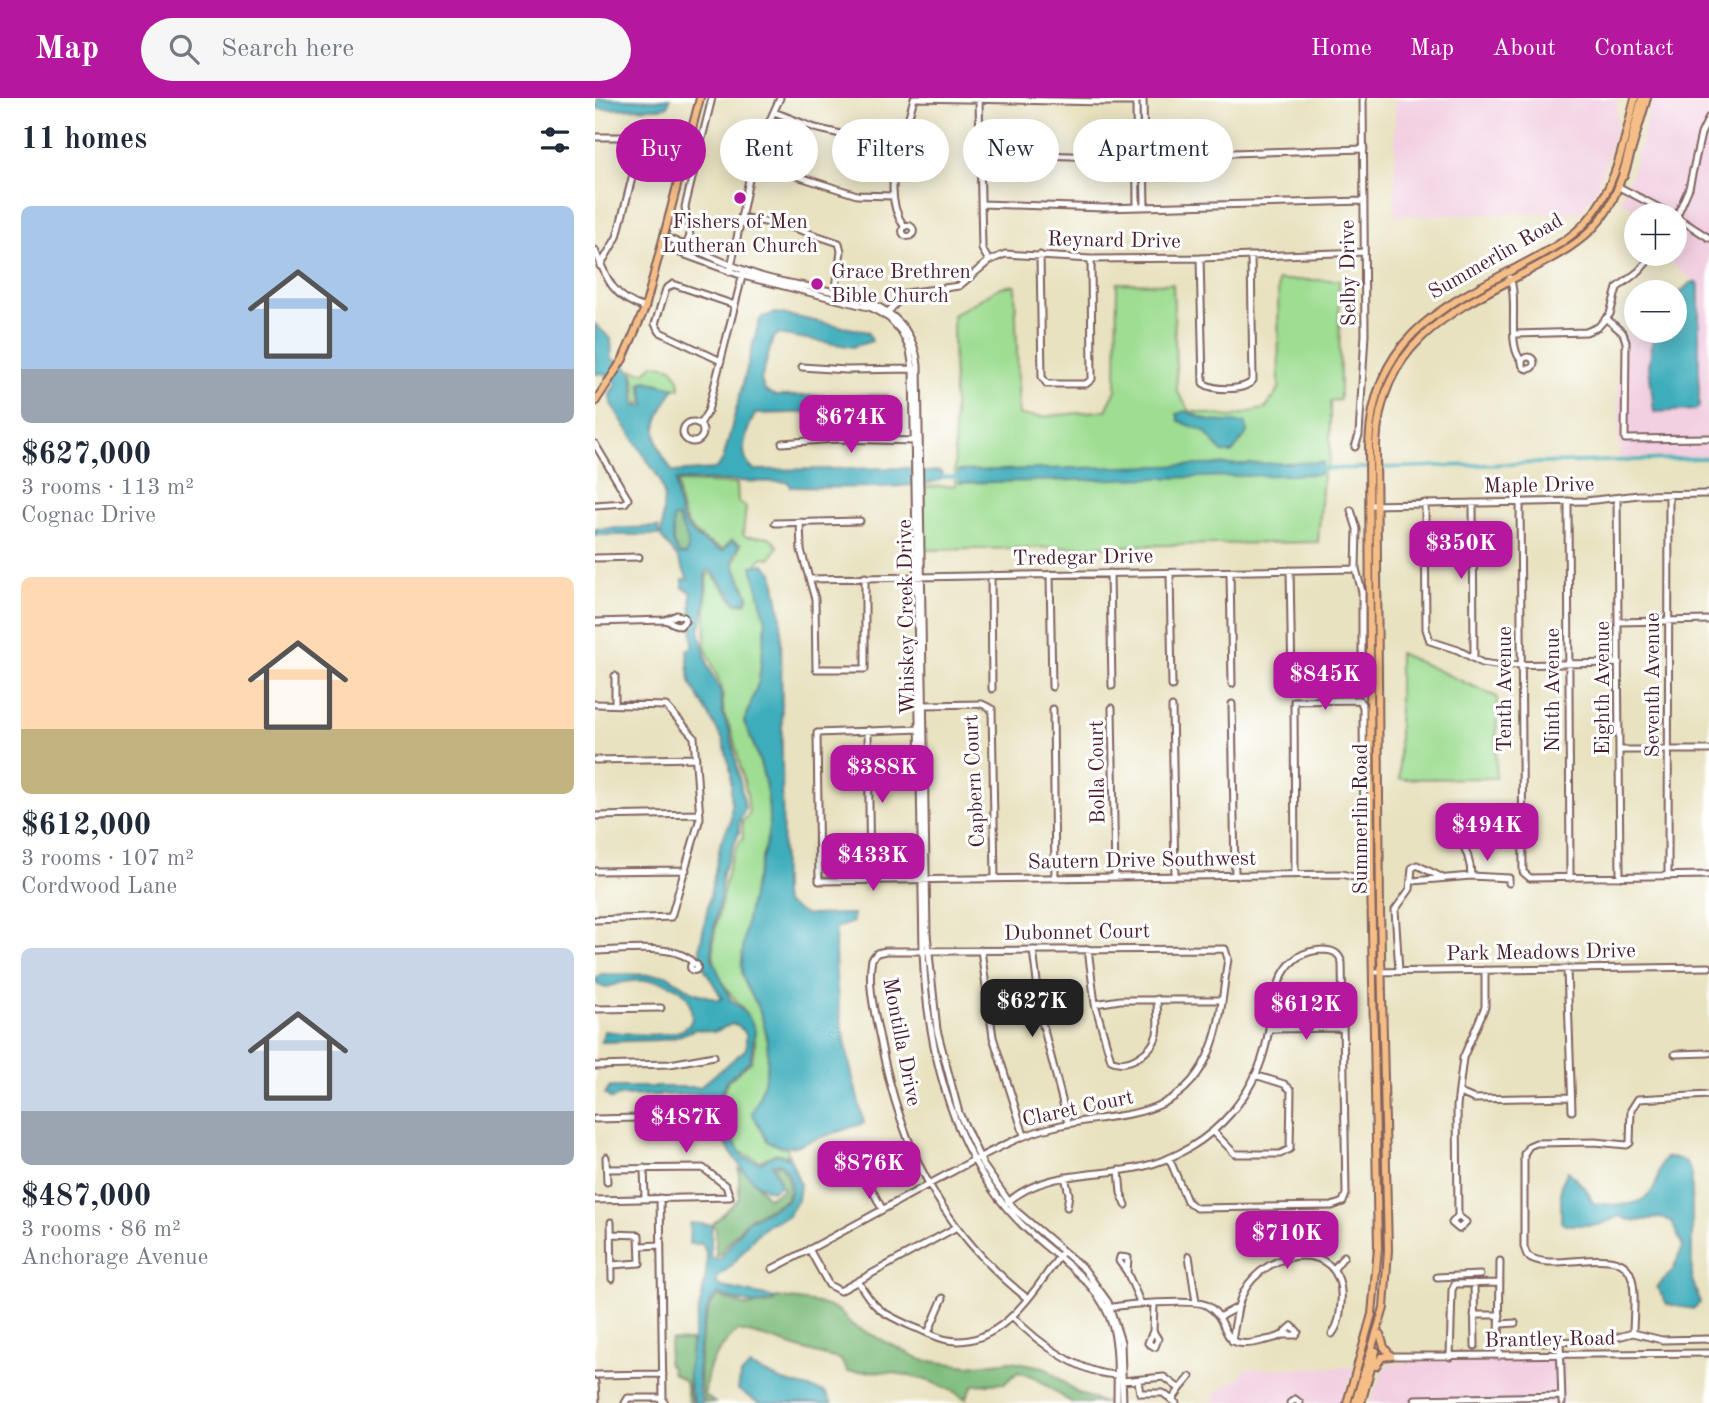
<!DOCTYPE html>
<html lang="en">
<head>
<meta charset="utf-8">
<style>
  :root { --surface:#fff; --page:#f6f6f7; --text:#1f2937; --muted:#747a83; --accent:#b5179e }
  body { margin:0; font-family:"Old Standard TT",serif; background:var(--page); color:var(--text); height:100vh; display:flex; flex-direction:column; font-size:26px; white-space:nowrap }
  * { box-sizing:border-box; margin:0 }
  p { font-size:23px; color:var(--muted) }
  .icon { flex:none; width:38px; height:38px; fill:none; stroke:currentColor; stroke-width:2; stroke-linecap:round; stroke-linejoin:round }
  .map { position:relative; flex:1; overflow:hidden }
  .details { display:flex; flex-direction:column; background:var(--surface); width:595px }
  .details>* { flex:none }
  .top-card { position:absolute; left:21px; top:21px; width:665px; height:63px; display:flex; gap:14px }
  .controls { position:absolute; left:1029px; top:105px; display:grid; gap:14px }
  .controls a { display:grid; place-items:center; width:63px; height:63px; border-radius:50%; background:var(--surface); box-shadow:0 4px 18px #0003; font-size:35px }
  .price { position:absolute; translate:-50% -60px; padding:0 16px; border-radius:14px; background:var(--accent); color:#fff; font-size:23px; line-height:46px; filter:drop-shadow(0 2px 4px #0008) }
  .price::after { content:''; position:absolute; left:50%; top:42px; width:21px; height:16px; margin-left:-10px; background:inherit; clip-path:polygon(0 0,100% 0,50% 100%) }
  .price.on { background:#222; color:#fff }
  ul { padding:0; list-style:none }
  li { display:grid; align-content:center; gap:14px; height:371px; padding:0 21px }
  li span { display:grid; place-items:center; height:217px; border-radius:10px; color:#555 }
  li>.icon { margin-inline-start:auto }
  span .icon { width:126px; height:126px; fill:#fffc; stroke-width:1 }
  li b { font-size:30px }
  h2 { display:flex; justify-content:space-between; align-items:center; height:84px; padding:0 21px; font-size:30px }
  .pill { padding:0 24px; border-radius:32px; background:var(--surface); box-shadow:0 4px 18px #0003; font-size:24px; line-height:63px }
  .pill.on { background:var(--accent); color:#fff }
  header { display:flex; align-items:center; gap:42px; box-sizing:border-box; height:98px; padding:0 35px; background:var(--accent); color:#fff }
  header strong { font-size:33px }
  nav { display:flex; gap:38px; margin-inline-start:auto; font-size:24px }
  .search { width:490px; height:63px; background:var(--page); display:flex; align-items:center; gap:18px; box-sizing:border-box; padding:0 24px; border-radius:38px; color:var(--muted); font-size:26px }
  main { display:flex; flex:1; min-height:0 }
  .map>svg:first-child { display:block }
  .built { fill:#f2cfe1 }
  .green { fill:#9edd92; stroke:#747e5e; stroke-width:2 }
  .forest { fill:#7ebc7c; stroke:#646e54; stroke-width:2 }
  .water { fill:#3eadbb; stroke:#446673; stroke-width:2; fill-rule:evenodd }
  .lines { fill:none; stroke-linecap:round; stroke-linejoin:round }
  .canal { stroke:#3eadbb; stroke-width:3.5 }
  .minor-casing { stroke:#81635f; stroke-width:9 }
  .major-casing { stroke:#81635f; stroke-width:10 }
  .minor { stroke:#fff; stroke-width:5 }
  .major { stroke:#f6be87; stroke-width:6 }
  .poi-dot { fill:#b5179e; stroke:#fff; stroke-width:2.5 }
  .labels { text-anchor:middle; dominant-baseline:central; stroke-width:6; stroke-linejoin:round; paint-order:stroke }
  .poi-label { font-size:21px; fill:#4a1f2b; stroke:#fff }
  .street-label { font-size:21px; fill:#4a1f2b; stroke:#fff }
</style>
</head>
<body>
<header>
<strong>Map</strong>
<div class="search"><svg class="icon" aria-label="search" viewBox="0 0 24 24"><circle cx="10" cy="10" r="6"/><path d="M15 15l6 6"/></svg>Search here</div>
<nav><a>Home</a><a>Map</a><a>About</a><a>Contact</a></nav>
</header>
<main>
<section class="details">
<h2>11 homes<svg class="icon" aria-label="filters" viewBox="0 0 24 24"><path d="M4 7h16M4 17h16"/><circle cx="9" cy="7" r="2"/><circle cx="15" cy="17" r="2"/></svg></h2>
<ul>
<li><span style="background:linear-gradient(#a9c7e8 75%,#9aa5b1 0)"><svg class="icon" aria-label="home" viewBox="0 0 24 24"><path d="M3 11l9-7 9 7M6 9v11h12V9"/></svg></span><div><b>$627,000</b><p>3 rooms · 113 m²</p><p>Cognac Drive</p></div></li>
<li><span style="background:linear-gradient(#ffd9b3 70%,#c2b280 0)"><svg class="icon" aria-label="home" viewBox="0 0 24 24"><path d="M3 11l9-7 9 7M6 9v11h12V9"/></svg></span><div><b>$612,000</b><p>3 rooms · 107 m²</p><p>Cordwood Lane</p></div></li>
<li><span style="background:linear-gradient(#c9d6e8 75%,#9aa5b1 0)"><svg class="icon" aria-label="home" viewBox="0 0 24 24"><path d="M3 11l9-7 9 7M6 9v11h12V9"/></svg></span><div><b>$487,000</b><p>3 rooms · 86 m²</p><p>Anchorage Avenue</p></div></li>
</ul>
</section>
<div class="map">
<svg width="1114" height="1305" viewBox="0 0 1114 1305">
  <rect width="100%" height="100%" fill="#fff"/>
  <filter id="ink" filterUnits="userSpaceOnUse"><feTurbulence type="fractalNoise" baseFrequency=".0143" numOctaves="2"/><feDisplacementMap in="SourceGraphic" scale="14" xChannelSelector="R" yChannelSelector="G"/><feConvolveMatrix kernelMatrix="1 2 1 2 8 2 1 2 1" color-interpolation-filters="sRGB"/></filter>
  <filter id="wash" filterUnits="userSpaceOnUse"><feTurbulence type="fractalNoise" baseFrequency=".00686" numOctaves="4" result="noise"/><feDisplacementMap in="SourceGraphic" scale="28" xChannelSelector="R" yChannelSelector="G"/><feGaussianBlur stdDeviation="1.57" result="paint"/><feColorMatrix in="noise" values="0 0 0 0 0 0 0 0 0 0 0 0 0 0 0 0 0 1.4 0 .05"/><feComposite in="paint" operator="in"/></filter>
  <g filter="url(#wash)">
    <rect width="100%" height="100%" fill="#e8e2c0"/>
    <path class="built" d="M800 0H1022L1021 32 1000 97 997 96 986 114 800 118Z
      M1058 0H1114V358L1024 360 1023 238 1054 234 1058 241 1054 268 1057 311 1100 312 1104 309V188L1066 156H1080L1083 135 1080 133V117H1051L1025 103 1038 72Z
      M970 1257V1305H775L791 1266 815 1265 817 1260Z
      M760 1269 745 1305H617L622 1294 645 1279 650 1271Z"/>
    <path class="green" d="M683 182H744L745 302 735 303V362L728 377 723 444 328 452V389L360 388 358 217 406 189 420 187 424 317 446 319 511 312 521 292 522 185 578 186 582 293 595 313 636 319 671 310 684 291Z
      M59 266 77 270 84 281 85 291 49 282 45 286 49 304 43 306 38 272 49 275Z
      M83 384 142 386 143 404 151 409 148 436 151 439H174L183 448 176 460 167 459 162 467 157 468 171 524 164 583 149 624C164 658 175 690 174 727 173 746 165 766 160 784 154 809 149 838 147 864 145 883 155 891 162 907 179 944 175 980 157 1015L187 1049 191 1048 194 1058 181 1055 165 1063 145 1054 122 1011 133 983 156 964C174 913 131 910 120 865 115 844 123 822 127 801 130 782 135 755 148 740L147 724 154 716 152 696 137 634 129 616 127 591 110 548 112 477 116 475 140 505 151 506 154 499 139 467 146 446 136 442 128 451C93 437 84 421 83 384Z
      M804 555 902 599 901 680 804 681Z"/>
    <path class="forest" d="M78 419 84 420C86 433 98 443 91 457L84 456 78 445Z
      M184 1066C194 1075 196 1090 191 1102L153 1121 121 1160V1131L118 1126 144 1100V1071L153 1076 173 1100 188 1092 179 1068Z
      M123 1198 151 1208 178 1205 182 1199 223 1205 243 1212 257 1227 327 1262 373 1268 416 1263 449 1269 483 1295 506 1304 520 1305H477L439 1279 423 1274 410 1285 378 1287 371 1301C337 1278 292 1271 253 1274L245 1261C209 1255 177 1238 142 1233 122 1253 110 1267 110 1297L120 1305H111C99 1287 105 1210 123 1198Z
      M76 1242 96 1243 93 1293 98 1305 93 1303 90 1283 76 1274 77 1270 72 1265Z"/>
    <path class="water" d="M3 0 61 2 75 0 73 8 65 10 0 11Z
      M1100 184 1104 188V309L1100 312 1059 314 1054 268 1058 241 1053 233H1080V200L1095 185Z
      M181 215 273 234 277 243 257 249 183 236 178 240 166 282 170 293 181 298 293 297V312L160 316C151 333 141 360 159 372L313 370 330 374 345 373 349 379C339 393 220 389 196 389L193 384 81 382C82 422 90 438 128 453L136 443 145 447C129 468 147 478 153 499L150 504H141L117 473 114 472 110 477V509L104 532 113 568 125 592 128 618 135 634 150 710 144 725V735L127 775 125 802 117 839V860L135 901 153 918 160 932 155 963 132 982 120 1011 148 1059 165 1065 181 1056 195 1060 205 1086 203 1102 193 1118 175 1125 162 1136 137 1167 123 1179 121 1185 127 1189 181 1200C163 1212 141 1202 123 1196 104 1207 97 1287 108 1305H100C77 1263 127 1170 107 1146H94L95 1125 117 1127 115 1159 124 1162 153 1123 192 1103C199 1090 196 1074 185 1065L177 1066 186 1087 177 1093C147 1087 117 1022 105 996L24 998 16 1001 10 996 15 989H105L151 951V936L143 927 137 926 119 934 101 931 78 940 65 942 6 944 9 933C24 935 89 944 96 923 98 917 95 906 93 900 76 877 33 880 10 890L2 886 1 881 6 876 71 877 98 894 124 902 127 900 105 863V848L126 743 136 723V675L128 642 95 584 92 552 98 548 96 494 88 490V481H93L83 460 66 439 69 397 65 382 16 306 15 296 21 285 8 275 0 276V226L16 241 17 261C45 273 36 280 40 307L50 308 47 286 50 283 80 290C57 325 53 339 78 374L120 371 128 362 164 224 167 219ZM78 420H84C86 433 98 443 91 457L84 456 78 445Z
      M590 313 615 323 651 325 652 335 637 355 627 354 609 333 584 323 582 316Z
      M728 364 725 376 364 385 363 373Z
      M63 429 64 437H0V431Z
      M169 466 178 475 186 519 188 798 190 805 210 817 258 816V824L241 830C236 896 253 962 269 1025L200 1048 187 1049 173 1044 157 1015C175 980 179 944 162 907 154 891 145 883 147 864 148 838 154 809 160 784 165 766 173 746 174 727 175 690 165 657 149 624L164 583 171 524 157 468Z
      M1073 1059C1087 1060 1092 1063 1097 1076V1181L1105 1205 1098 1211 1072 1206 1062 1189 1078 1172 1088 1148 1076 1123C1059 1114 1042 1130 1026 1118L1003 1127H970L966 1124V1087L973 1073 991 1091 998 1105C1021 1108 1054 1111 1062 1083 1065 1073 1063 1064 1073 1059Z
      M155 1268 188 1283 230 1294 237 1305H164L143 1292 145 1278Z"/>
    <g class="lines">
      <path class="canal" d="M780 370 1114 360
        M724 371 773 370
        M347 379H367"/>
    </g>
  </g>
  <g filter="url(#ink)">
    <g class="lines">
      <defs>
        <path id="minor" d="M321 0 512 4H541L547 0
          M384 0 387 151 394 163
          M548 0 550 109
          M541 3 542 109
          M179 14 220 30 306 50
          M0 39H95
          M386 55 507 59 769 51
          M157 64 262 97 298 98
          M1024 89 1078 117
          M387 106 509 110 769 103
          M1080 118 1114 140
          M146 119 199 130 244 145 246 153 240 197
          M1080 122 1094 90 1106 36 1114 19
          M307.5 133a5.5 5.5 0 1 1 11 0a5.5 5.5 0 1 1-11 0Z
          M309 128C283 93 310 38 319 0
          M69 139C103 151 134 169 169 179 226 196 314 190 323 267L332 836 342 932 364 1015 388 1067 420 1112 489 1171 513 1204 526 1244 528 1305
          M91 147 95 138 90 109 117 0
          M66 148 148 178 277 210 294 220 306 233 315 252 318 271 328 853C331 933 349 1020 394 1087 409 1109 428 1129 448 1146 478 1171 507 1190 518 1230 524 1254 522 1280 522 1305
          M0 152C11 180 18 200 50 210
          M445 157 447 279 452 286H491L497 281 496 161
          M605 160 608 285C619 293 650 293 658 282L656 158
          M5 168 22 139 38 76
          M135 174 159 57 185 0
          M915 180C924 202 911 249 927 263
          M292 215 311 195 364 188 394 163 410 156 496 161 605 160 769 154
          M1012 221 1028 235 1031 244 1030 341 1114 340
          M920 236 991 234 1003 229 1015 216 1022 190 1044 173 1059 156
          M927 265a6 6 0 1 1 12 0a6 6 0 1 1-12 0Z
          M126 263 65 234 60 226 71 191 78 186 140 207
          M207 269 251 272 319 271
          M88 334a10 10 0 1 1 20 0a10 10 0 1 1-20 0Z
          M105 326 113 313 148 175
          M187 345 241 341 320 343
          M0 346 33 401 30 405 0 407
          M760 349 764 337 770 236 768 0
          M1022 400 1025 779
          M973 403 975 780
          M925 404 928 774 935 780 1114 777
          M830 405 831 531 835 543 863 552 887 565 901 567 1024 565
          M878 405 879 561
          M774 407 991 403 1044 397 1114 396
          M205 424 206 452 220 501 221 571H270V479
          M180 425 265 423
          M0 460 44 459
          M695 472 697 586 710 591 758 588 767 574V494L761 471 762 431 756 412
          M635 474 637 586
          M515 475 517 588
          M575 475 577 588
          M455 476 457 589
          M396 477 397 591
          M215 481 761 471
          M0 524 70 522 82 517 89 519 90 523 85 528 70 522
          M1023 524 1114 522
          M20 578V606
          M0 606 71 608 99 639 105 720 76 819 0 822
          M637 606 640 777
          M329 607 387 606 397 611 400 780
          M577 609 580 778
          M517 610 520 779
          M458 611 460 779
          M326 631 222 635 224 783 747 776 762 780 768 774 769 757 768 609 765 602 699 603 700 777
          M273 632 275 782
          M1024 652H1114
          M0 662 101 660
          M0 718 105 716
          M868 747 876 735 873 717 858 722C864 742 876 756 876 778
          M0 773 91 772
          M1073 778 1074 397
          M818 783 876 778 914 780V785
          M493 851 500 906 516 962C532 971 558 954 562 936 564 926 562 912 562 901
          M386 852 398 939 429 1037
          M438 852 447 924 473 1025
          M0 853C25 853 82 844 98 865
          M95.5 869a3.5 3.5 0 1 1 7 0a3.5 3.5 0 1 1-7 0Z
          M972 871 977 1013
          M804 873 800 812 815 791 817 770 822 767 846 779
          M778 874 1114 869
          M500 906 525 902H627
          M0 911 66 910
          M675 931 748 930
          M1080 956 1114 955
          M0 968 75 966 119 958
          M865 995 879 1001 976 999
          M0 1021 87 1019
          M618 1033 640 1056H685L695 1051 696 992 689 986 660 977
          M11 1059 12 1084
          M240 1066 252 1060 263 1064 287 1111
          M49 1070 50 1100
          M524 1072 526 1095 531 1107
          M470 1079 474 1096 472 1109
          M65 1100 68 1300
          M0 1102 135 1099 131 1088 108 1070 12 1071
          M413 1104C449 1072 503 1079 546 1069 581 1061 613 1042 636 1015 651 997 663 976 669 954 680 918 674 854 727 852 737 852 744 854 747 865L751 1096 748 1104 737 1108 601 1110 592 1103 574 1060
          M863 1118 871 1124 864 1131 857 1125 863 1118 862 1008 868 960 890 909V872
          M16 1124 17 1181
          M16 1136 44 1137 45 1165 17 1167
          M46 1148 66 1147
          M214 1151 234 1187 245 1193 360 1130
          M594 1158 601 1204
          M525 1159 533 1160 532 1174 524 1163Z
          M177 1171C245 1136 311 1098 379 1062 405 1049 429 1036 458 1029 521 1013 586 1027 616 950 627 922 628 890 633 861L630 851 291 853 282 855 277 861C272 886 280 917 285 941 306 1050 345 1131 433 1201
          M739 1171 749 1158
          M532 1174 546 1206
          M842 1179 885 1177
          M263 1183C279 1212 289 1216 318 1229 330 1233 341 1240 353 1242 406 1251 440 1191 466 1156
          M879 1185 880 1248
          M514 1210C528 1206 600 1201 611 1207 639 1222 620 1255 667 1243 674 1241 681 1241 687 1237
          M879 1217H905
          M417 1218C442 1244 486 1277 524 1277
          M624 1219 643 1209C657 1150 752 1134 746 1205 745 1217 744 1227 737 1236
          M906 1226 920 1225
          M697 1228 703 1234 701 1237H687Z
          M558 1233 563 1241 560 1249 553 1245Z
          M558 1233 559 1206
          M333 1235 348 1200
          M1038 1235C1038 1218 1042 1191 1035 1175 1021 1145 955 1177 932 1157L929 1149V1056L934 1048 941 1045 1000 1044 1032 1047 1035 1045 1036 1012 1043 1001 1114 997
          M637 1243 643 1209
          M965 1243 967 1305
          M934 1244 1008 1243 1038 1235 1067 1242 1114 1241
          M796 1258 1114 1255
          M904 1258 905 1163
          M855 1259 857 1192 860 1186 905 1185
          M0 1277 68 1276
          M527 1283 569 1279 585 1291 595 1279
          M543 1283 545 1295H568L577 1302
          M0 1284 1 1305
          M820 1301 967 1298
          M30 1305 33 1300H64L70 1305
          M581 1305 577 1302 585 1291
          M695 1305 700 1301 705 1305"/>
        <path id="major" d="M1029 78 1052 0
          M0 304 28 261 50 210 105 0
          M785 1236 789 1249 796 1258
          M781 1268 787 1259 796 1258
          M752 1305 777 1216 783 1150 776 779 774 347C778 244 839 212 921 170 946 156 972 145 992 123 1022 89 1029 42 1040 0
          M760 1305 789 1210 793 1152 785 812 781 347C786 243 856 213 937 171 963 157 988 144 1006 121 1030 90 1036 38 1047 0
          M766 1305 781 1253"/>
      </defs>
      <use href="#minor" class="minor-casing"/>
      <use href="#major" class="major-casing"/>
      <use href="#minor" class="minor"/>
      <use href="#major" class="major"/>
    </g>
  </g>
  <g class="poi-dot">
    <circle cx="145" cy="100" r="7"/>
    <circle cx="222" cy="186" r="7"/>
  </g>
  <g class="labels">
    <g class="poi-label">
      <text x="145" y="124">Fishers of Men<tspan x="145" dy="24">Lutheran Church</tspan></text>
      <text x="236" y="174" text-anchor="start">Grace Brethren<tspan x="236" dy="24">Bible Church</tspan></text>
    </g>
    <g class="street-label">
      <text transform="translate(519 143) rotate(1)">Reynard Drive</text>
      <text transform="translate(901 159) rotate(-30)">Summerlin Road</text>
      <text transform="translate(754 175) rotate(-91)">Selby Drive</text>
      <text transform="translate(944 388) rotate(-1)">Maple Drive</text>
      <text transform="translate(488 460) rotate(-1)">Tredegar Drive</text>
      <text transform="translate(312 519) rotate(-91)">Whiskey Creek Drive</text>
      <text transform="translate(1058 587) rotate(-90)">Seventh Avenue</text>
      <text transform="translate(1008 590) rotate(-90)">Eighth Avenue</text>
      <text transform="translate(910 591) rotate(-90)">Tenth Avenue</text>
      <text transform="translate(958 592) rotate(-90)">Ninth Avenue</text>
      <text transform="translate(503 674) rotate(-91)">Bolla Court</text>
      <text transform="translate(380 683) rotate(-93)">Capbern Court</text>
      <text transform="translate(766 721) rotate(-90)">Summerlin Road</text>
      <text transform="translate(547 763) rotate(-1)">Sautern Drive Southwest</text>
      <text transform="translate(482 835) rotate(-1)">Dubonnet Court</text>
      <text transform="translate(946 855) rotate(-1)">Park Meadows Drive</text>
      <text transform="translate(306 944) rotate(79)">Montilla Drive</text>
      <text transform="translate(483 1011) rotate(-12)">Claret Court</text>
      <text transform="translate(955 1242) rotate(-1)">Brantley Road</text>
    </g>
  </g>
</svg>
<div class="controls">
<a>+</a>
<a>−</a>
</div>
<b class="price" style="left:256px;top:357px">$674K</b>
<b class="price" style="left:866px;top:483px">$350K</b>
<b class="price" style="left:730px;top:614px">$845K</b>
<b class="price" style="left:287px;top:707px">$388K</b>
<b class="price" style="left:892px;top:765px">$494K</b>
<b class="price" style="left:278px;top:795px">$433K</b>
<b class="price on" style="left:437px;top:941px">$627K</b>
<b class="price" style="left:711px;top:944px">$612K</b>
<b class="price" style="left:91px;top:1057px">$487K</b>
<b class="price" style="left:274px;top:1103px">$876K</b>
<b class="price" style="left:692px;top:1173px">$710K</b>
<div class="top-card">
<a class="pill on">Buy</a>
<a class="pill">Rent</a>
<a class="pill">Filters</a>
<a class="pill">New</a>
<a class="pill">Apartment</a>
</div>
</div>
</main>
</body>
</html>
